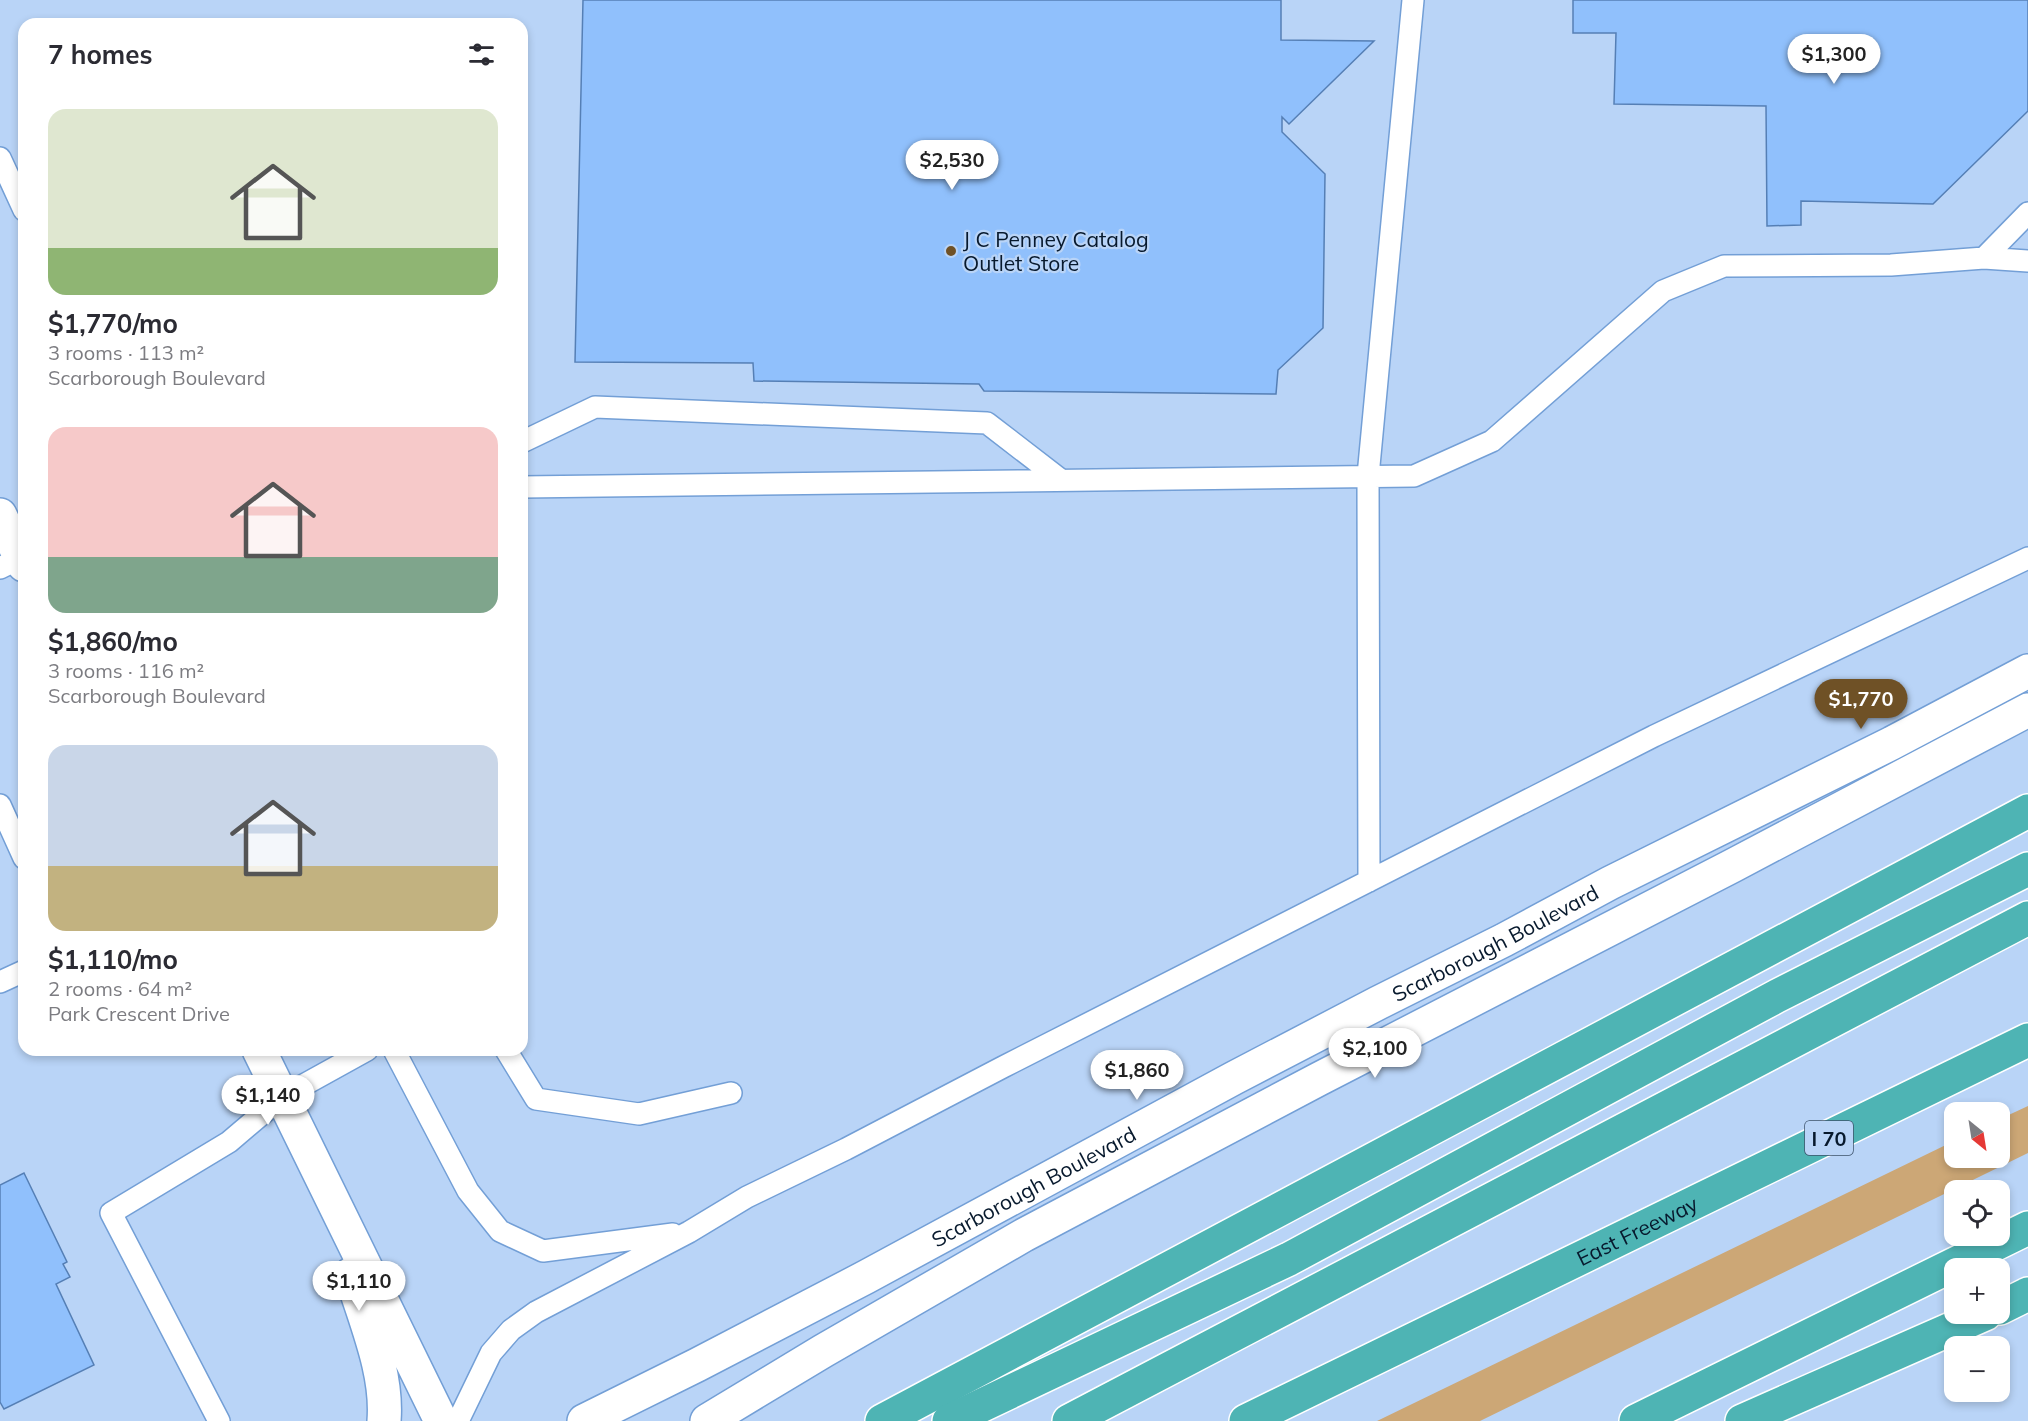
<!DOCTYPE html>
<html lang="en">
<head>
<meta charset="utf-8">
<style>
  :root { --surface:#fff; --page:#f2f2f3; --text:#2b2b33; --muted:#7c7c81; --accent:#6f5126 }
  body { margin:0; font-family:Mulish,sans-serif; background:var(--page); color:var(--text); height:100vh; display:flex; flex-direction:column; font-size:22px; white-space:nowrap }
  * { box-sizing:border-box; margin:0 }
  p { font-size:20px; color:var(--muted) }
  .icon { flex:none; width:33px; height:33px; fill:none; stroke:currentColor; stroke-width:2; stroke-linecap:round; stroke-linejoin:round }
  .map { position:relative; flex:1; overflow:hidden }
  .panel { position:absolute; left:18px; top:18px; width:510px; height:1038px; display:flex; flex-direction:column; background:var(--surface); border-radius:18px; box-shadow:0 3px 9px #0003 }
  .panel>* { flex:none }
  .needle { width:39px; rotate:150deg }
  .tools { position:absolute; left:1944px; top:1102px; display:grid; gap:12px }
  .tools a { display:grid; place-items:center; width:66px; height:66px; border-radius:12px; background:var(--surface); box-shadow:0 3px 9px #0003; font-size:30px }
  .price { position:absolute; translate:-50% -51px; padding:0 14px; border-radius:21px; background:#fff; color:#222; font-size:20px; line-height:39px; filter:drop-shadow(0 2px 3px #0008) }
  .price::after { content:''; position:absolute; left:50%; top:36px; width:18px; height:14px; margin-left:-9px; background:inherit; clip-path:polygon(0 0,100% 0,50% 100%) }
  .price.selected { background:var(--accent); color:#fff }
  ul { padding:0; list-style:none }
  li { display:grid; align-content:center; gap:12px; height:318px; padding:0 30px }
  li span { display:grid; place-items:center; height:186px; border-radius:18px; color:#555 }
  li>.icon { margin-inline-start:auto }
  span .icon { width:108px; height:108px; fill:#fffc; stroke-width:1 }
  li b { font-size:26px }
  h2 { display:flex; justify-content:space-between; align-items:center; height:72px; padding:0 30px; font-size:26px }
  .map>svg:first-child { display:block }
  .green { fill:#cca776 }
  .building { fill:#90c0fc; stroke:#557fb5; stroke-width:1.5 }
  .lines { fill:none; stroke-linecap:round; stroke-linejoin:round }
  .service-casing { stroke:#739fd6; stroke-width:24 }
  .minor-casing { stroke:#739fd6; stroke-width:36 }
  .tertiary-casing { stroke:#739fd6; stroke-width:36 }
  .motorway-casing { stroke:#fff; stroke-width:36 }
  .service { stroke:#fff; stroke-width:21 }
  .minor { stroke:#fff; stroke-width:33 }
  .tertiary { stroke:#fff; stroke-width:33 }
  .motorway { stroke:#4eb4b4; stroke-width:33 }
  .poi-dot { fill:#6f5126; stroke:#b9d4f7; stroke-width:2 }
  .labels { text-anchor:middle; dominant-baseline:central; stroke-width:4.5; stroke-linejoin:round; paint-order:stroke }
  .shield { fill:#b9d4f7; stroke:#3c516a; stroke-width:1.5 }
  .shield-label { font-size:20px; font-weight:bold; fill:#07192d }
  .poi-label { font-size:21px; fill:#07192d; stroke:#b9d4f7; text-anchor:start }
  .street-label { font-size:21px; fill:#07192d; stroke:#b9d4f7 }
</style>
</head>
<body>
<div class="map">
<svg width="2028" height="1421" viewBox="0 0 2028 1421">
  <rect width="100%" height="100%" fill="#b9d4f7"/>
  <path class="green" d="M2028 1106V1153L1480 1421H1377L1954 1141V1158H2000V1119Z"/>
  <path class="building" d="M583 0H1281V40L1374 41 1289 124 1282 117V132L1325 174 1323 328 1278 370 1276 394 984 391 979 384 754 381 753 363 575 362Z
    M1573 0H2028V111L1933 204 1801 201V225L1767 226 1766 106 1614 104 1616 33H1573Z
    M24 1173 67 1262 63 1264 70 1277 56 1284 94 1365 4 1409 0 1402V1185Z"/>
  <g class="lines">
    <defs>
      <path id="service" d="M0 158 24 210
        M1984 258 2028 261
        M522 442 595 407 987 423 1061 480
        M522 487 1414 476 1492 441 1663 291 1724 266 1891 265 1984 258 2028 213
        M0 568 24 556
        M0 805 24 858
        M1369 881 1368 476 1413 0
        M0 982 24 971
        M394 1050 468 1191 500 1231 543 1251 673 1234
        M506 1050 536 1099 639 1114 731 1093
        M219 1421 111 1213 229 1142 282 1097 367 1050
        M458 1421 491 1353 511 1330 536 1312 689 1232 747 1197 846 1149 1003 1067 1654 736 2028 558"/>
      <g id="minor">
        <path id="s1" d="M584 1421 697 1365 866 1277 1234 1078 1378 1003 1504 940 1610 883 1892 743 2028 671"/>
        <path d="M707 1421 823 1351 1024 1235 1319 1079 1732 866 2028 710"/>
      </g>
      <path id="tertiary" d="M0 515 24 565
        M259 1050 441 1421
        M351 1274C365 1321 388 1372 384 1421"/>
      <g id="motorway">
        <path d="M2000 1308 2028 1294"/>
        <path d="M882 1421 2028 811"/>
        <path d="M949 1421 1289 1259 1777 996 2028 869"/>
        <path d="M1069 1421 2028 918"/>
        <path id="s2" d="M1246 1421 2028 1040"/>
        <path d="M1636 1421 2028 1228"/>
        <path d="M1742 1421 1985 1314"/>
      </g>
    </defs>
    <use href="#service" class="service-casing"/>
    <use href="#minor" class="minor-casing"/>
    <use href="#tertiary" class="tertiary-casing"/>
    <use href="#motorway" class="motorway-casing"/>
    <use href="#service" class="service"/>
    <use href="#minor" class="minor"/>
    <use href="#tertiary" class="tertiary"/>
    <use href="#motorway" class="motorway"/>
  </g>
  <circle class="poi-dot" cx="951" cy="251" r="6"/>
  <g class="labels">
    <rect class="shield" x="1805" y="1121" width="48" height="34" rx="4.5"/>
    <g class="shield-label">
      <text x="1829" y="1138">I 70</text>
    </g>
    <g class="poi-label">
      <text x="963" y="239">J C Penney Catalog<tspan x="963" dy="24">Outlet Store</tspan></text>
    </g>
    <g class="street-label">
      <text stroke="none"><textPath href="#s1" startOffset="1029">Scarborough Boulevard</textPath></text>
      <text stroke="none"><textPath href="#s1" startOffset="507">Scarborough Boulevard</textPath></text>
      <text stroke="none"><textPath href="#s2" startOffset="435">East Freeway</textPath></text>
    </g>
  </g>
</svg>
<div class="tools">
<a><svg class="needle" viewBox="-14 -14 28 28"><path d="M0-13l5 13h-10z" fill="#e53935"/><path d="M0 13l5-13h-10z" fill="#7c7c81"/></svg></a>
<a><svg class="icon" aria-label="locate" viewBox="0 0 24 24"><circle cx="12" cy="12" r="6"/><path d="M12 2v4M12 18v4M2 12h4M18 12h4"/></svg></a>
<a>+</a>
<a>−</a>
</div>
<b class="price" style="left:1834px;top:85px">$1,300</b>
<b class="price" style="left:952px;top:191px">$2,530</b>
<b class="price selected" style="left:1861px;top:730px">$1,770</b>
<b class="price" style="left:1375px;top:1079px">$2,100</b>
<b class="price" style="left:1137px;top:1101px">$1,860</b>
<b class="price" style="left:268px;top:1126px">$1,140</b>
<b class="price" style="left:359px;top:1312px">$1,110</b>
<section class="panel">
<h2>7 homes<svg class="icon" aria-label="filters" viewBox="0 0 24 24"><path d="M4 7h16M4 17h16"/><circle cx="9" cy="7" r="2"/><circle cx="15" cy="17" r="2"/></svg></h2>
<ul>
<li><span style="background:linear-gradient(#dfe7d0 75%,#8fb573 0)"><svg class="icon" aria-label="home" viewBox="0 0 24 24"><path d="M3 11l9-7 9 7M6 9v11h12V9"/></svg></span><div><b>$1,770/mo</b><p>3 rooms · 113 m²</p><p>Scarborough Boulevard</p></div></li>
<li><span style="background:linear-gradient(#f6c9c9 70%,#7fa58c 0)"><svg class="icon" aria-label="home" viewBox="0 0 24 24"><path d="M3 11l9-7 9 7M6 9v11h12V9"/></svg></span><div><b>$1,860/mo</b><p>3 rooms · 116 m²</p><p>Scarborough Boulevard</p></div></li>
<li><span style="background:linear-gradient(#c9d6e8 65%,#c2b280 0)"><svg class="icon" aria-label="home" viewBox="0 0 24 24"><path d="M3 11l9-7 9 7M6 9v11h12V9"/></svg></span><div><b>$1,110/mo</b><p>2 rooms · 64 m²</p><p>Park Crescent Drive</p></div></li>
</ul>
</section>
</div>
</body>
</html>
